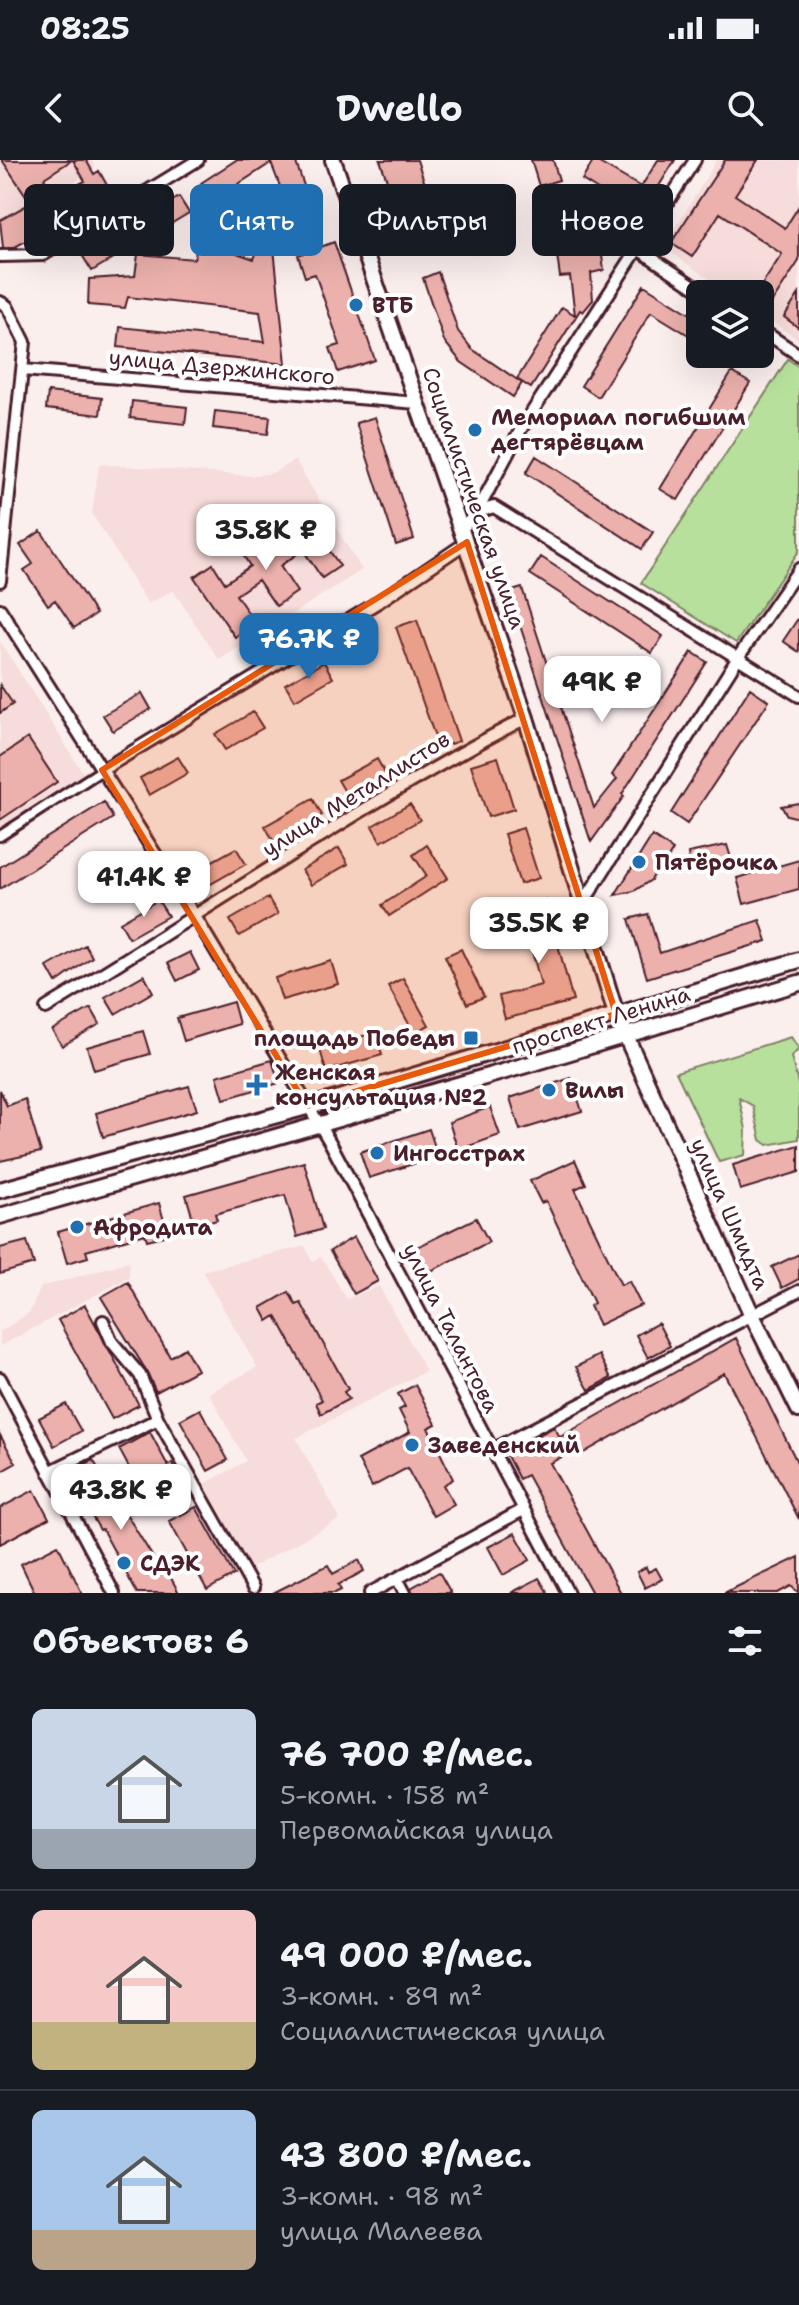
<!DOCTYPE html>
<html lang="ru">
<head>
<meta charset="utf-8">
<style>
  :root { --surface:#171b24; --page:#242831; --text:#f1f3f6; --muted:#9ea1a6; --line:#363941; --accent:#1f6fb2 }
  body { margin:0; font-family:"Shantell Sans",sans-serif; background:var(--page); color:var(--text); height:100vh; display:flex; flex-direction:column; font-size:30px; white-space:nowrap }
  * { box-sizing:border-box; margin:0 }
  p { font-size:26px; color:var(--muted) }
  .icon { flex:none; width:44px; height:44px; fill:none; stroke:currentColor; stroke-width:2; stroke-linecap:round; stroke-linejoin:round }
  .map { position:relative; height:1433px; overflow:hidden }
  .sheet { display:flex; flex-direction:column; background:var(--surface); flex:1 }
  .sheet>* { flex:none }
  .top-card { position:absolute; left:24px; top:24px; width:752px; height:72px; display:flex; gap:16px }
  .controls { position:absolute; left:686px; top:120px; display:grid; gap:16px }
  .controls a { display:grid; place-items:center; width:88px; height:88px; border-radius:12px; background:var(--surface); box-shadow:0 8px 32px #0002; font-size:40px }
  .price { position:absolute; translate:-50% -68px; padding:0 18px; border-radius:16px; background:#fff; color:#222; font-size:26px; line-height:52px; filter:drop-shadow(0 2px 4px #0008) }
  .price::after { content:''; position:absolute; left:50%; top:48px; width:24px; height:18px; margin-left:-12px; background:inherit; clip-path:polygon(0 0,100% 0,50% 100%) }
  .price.selected { background:var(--accent); color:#fff }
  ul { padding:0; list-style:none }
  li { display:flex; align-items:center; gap:24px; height:200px; padding:0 32px }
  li+li { border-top:2px solid var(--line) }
  li span { display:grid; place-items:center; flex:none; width:224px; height:160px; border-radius:12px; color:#555 }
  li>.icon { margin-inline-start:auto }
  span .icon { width:96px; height:96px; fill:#fffc; stroke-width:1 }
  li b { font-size:34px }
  h2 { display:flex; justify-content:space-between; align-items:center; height:96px; padding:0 32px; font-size:34px }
  .chip { padding:0 28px; border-radius:12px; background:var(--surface); box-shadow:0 8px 32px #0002; font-size:28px; line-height:72px }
  .chip.selected { background:var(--accent); color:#fff }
  .status { display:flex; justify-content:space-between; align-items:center; height:56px; padding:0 40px; background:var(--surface); direction:ltr }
  .status svg { height:22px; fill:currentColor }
  header { display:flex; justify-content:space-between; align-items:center; height:104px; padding:0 32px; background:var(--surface); font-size:36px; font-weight:700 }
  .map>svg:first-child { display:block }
  .built { fill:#f6dcda }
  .green { fill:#b6e09c; stroke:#808064; stroke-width:2 }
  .building { fill:#ecb1ac; stroke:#4a1f2b; stroke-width:2 }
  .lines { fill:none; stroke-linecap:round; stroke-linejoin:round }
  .pedestrian-casing { stroke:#4a1f2b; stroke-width:14 }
  .minor-casing { stroke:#4a1f2b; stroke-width:16 }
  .secondary-casing { stroke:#4a1f2b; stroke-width:20 }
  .pedestrian { stroke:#fff; stroke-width:8 }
  .minor { stroke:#fff; stroke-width:10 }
  .secondary { stroke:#fff; stroke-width:14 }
  .marked { fill:#e8590c; fill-opacity:0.2; stroke:#e8590c; stroke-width:6; stroke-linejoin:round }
  .poi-dot { fill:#1f6fb2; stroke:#fff; stroke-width:3 }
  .labels { text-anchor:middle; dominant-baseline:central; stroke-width:8; stroke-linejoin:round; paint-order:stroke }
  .poi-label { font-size:22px; font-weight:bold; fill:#4a1f2b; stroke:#fff; text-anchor:start }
  .street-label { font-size:22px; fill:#4a1f2b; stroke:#fff }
</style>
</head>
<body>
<div class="status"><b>08:25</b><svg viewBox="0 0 49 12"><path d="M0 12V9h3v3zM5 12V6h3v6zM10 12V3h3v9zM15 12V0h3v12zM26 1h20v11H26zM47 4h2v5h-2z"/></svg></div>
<header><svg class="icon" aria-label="back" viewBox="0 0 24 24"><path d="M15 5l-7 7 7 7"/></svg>Dwello<svg class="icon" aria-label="search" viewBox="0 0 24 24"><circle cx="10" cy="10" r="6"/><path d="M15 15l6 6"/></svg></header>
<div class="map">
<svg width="799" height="1433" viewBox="0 0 799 1433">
  <rect width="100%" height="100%" fill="#fbefee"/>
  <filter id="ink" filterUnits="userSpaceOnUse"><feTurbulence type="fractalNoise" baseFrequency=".0125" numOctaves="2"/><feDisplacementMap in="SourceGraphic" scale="16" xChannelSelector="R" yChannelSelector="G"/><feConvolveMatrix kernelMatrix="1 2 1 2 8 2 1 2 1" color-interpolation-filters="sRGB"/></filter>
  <g filter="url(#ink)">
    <path class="built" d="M0 0H92L95 8 20 60 0 65Z
      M717 0H799V180L760 154V134H731L663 87Z
      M295 300 362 410 219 500 173 430 148 444 92 354 99 304 250 316 273 313Z
      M0 481 83 613 0 667Z
      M305 1086 312 1101 321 1097 347 1139 379 1126 426 1211 296 1278 340 1359 249 1409 203 1325 246 1301 209 1233 257 1207 202 1111Z
      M130 1101 129 1117 0 1186V1172L30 1152 41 1127Z"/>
    <path class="green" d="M788 199 799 207V391L736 483 641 423Z
      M791 877 799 889 791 897 799 927V979L768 985 761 980 753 946 739 938 746 969 745 995 719 1002 676 912Z"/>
    <path class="building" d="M2 0H72L44 18 55 37 85 21 73 0H86L94 14 99 11 112 34 13 88H3L0 60 31 43Z
      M236 0H295L318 66 298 73 271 3 212 41 201 23Z
      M380 0H417L425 24 404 31 401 22 389 26Z
      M531 0H553L559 20 539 26Z
      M594 0 641 27 658 0H675L627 78 612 69 625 47 582 20Z
      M725 0H758L735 35 785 68 799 46V101L769 147 756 134 782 94 720 53 692 97 671 83Z
      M179 37 189 53 92 111 82 95Z
      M218 48 272 69 286 204 118 187 120 167 265 182 260 152 128 137 125 148 88 145 89 119 135 116 138 94 194 99 199 80 254 99 258 89 208 65Z
      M597 60 604 110 591 113 593 140 583 152 580 150 531 228 517 219 562 147 575 155 570 116 560 117 553 66Z
      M334 82 375 200 338 212 330 188 340 185 315 114 305 117 298 95Z
      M438 112 458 171 472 189 522 223 513 237 461 202 444 181 423 118Z
      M644 125 700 160V182L651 152 598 237 581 226Z
      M799 134V168L784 157Z
      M732 212 750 223 678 340 660 329Z
      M48 232 102 238 100 255 46 249Z
      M132 241 187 247 185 264 130 258Z
      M215 251 270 257 268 274 213 268Z
      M375 257 414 379 396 385 356 263Z
      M536 296 653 372 642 389 526 313Z
      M301 349 340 406 322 418 303 390 280 406 297 432 276 446 258 420 236 435 255 463 235 477 194 417 213 404 225 423 250 406 240 390 261 376 272 392 295 376 285 360Z
      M41 371 96 454 74 468 55 440 48 445 24 410 33 404 20 385Z
      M541 397 663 476 652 493 530 414Z
      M522 428 594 648 617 619 612 615 692 492 707 502 622 634 624 636 591 682 509 432Z
      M799 457V492L783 481Z
      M417 460 459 581 439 588 396 467Z
      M324 502 333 518 295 540 285 524Z
      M0 525 13 544 0 553Z
      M750 528 769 541 687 664 671 653Z
      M142 533 151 549 113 571 103 555Z
      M253 552 263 568 225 590 215 574Z
      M28 578 57 622 0 660V597Z
      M178 597 188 613 149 635 140 618Z
      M498 597 514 649 488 657 471 605Z
      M377 599 386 615 348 637 338 620Z
      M313 639 322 655 274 682 265 666Z
      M104 642 113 658 0 729V707Z
      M799 643V658L787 655 781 646Z
      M410 644 420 660 381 682 372 666Z
      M523 668 539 718 520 724 504 674Z
      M652 676 673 690 660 712 657 710 651 720 634 731 615 735Z
      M427 685 448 718 389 756 382 745 427 716 413 695Z
      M727 685 732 701 690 712 688 693Z
      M236 688 246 704 207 726 198 709Z
      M339 688 348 704 311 725 302 710Z
      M799 700V729L744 744 737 718Z
      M268 738 278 754 239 776 230 760Z
      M158 740 168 756 129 778 120 762Z
      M546 740 573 841 505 859 499 836 541 825 526 769 518 771 512 750Z
      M648 754 660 793 760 760 767 781 647 818 629 759Z
      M85 785 92 797 56 823 47 807Z
      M461 789 484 837 467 844 445 796Z
      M190 792 199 810 177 821 168 803Z
      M331 801 338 824 282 840 275 818Z
      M144 815 153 832 115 854 105 837Z
      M403 818 429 865 414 873 388 826Z
      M233 842 239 864 184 881 177 858Z
      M91 848 100 864 62 886 52 870Z
      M143 871 150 894 94 910 87 887Z
      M376 872 382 895 326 911 320 889Z
      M272 900 279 923 224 939 217 916Z
      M571 918 582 951 520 970 510 938Z
      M189 926 197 950 103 977 96 953Z
      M0 930 7 946 25 939 41 992 0 1001Z
      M490 947 500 975 458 990 449 962Z
      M429 969 438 996 369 1018 360 992Z
      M799 985V1012L740 1030 733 1005Z
      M575 1000 586 1024 575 1029 621 1125 629 1121 641 1145 599 1165 590 1146 594 1143 546 1041 541 1043 530 1021Z
      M304 1002 323 1069 297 1077 285 1035 215 1054 217 1060 195 1066 186 1035Z
      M159 1043 168 1075 147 1080 145 1074 86 1091 88 1097 67 1103 58 1072Z
      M476 1058 489 1082 425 1114 413 1089Z
      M354 1077 378 1121 354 1134 330 1091Z
      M27 1081 34 1104 0 1114V1088Z
      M799 1094V1119L782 1128 772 1107Z
      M128 1122 170 1197 185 1188 197 1210 156 1232 147 1212 101 1137Z
      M289 1132 296 1145 301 1143 348 1229 344 1232 349 1239 321 1254 316 1243 322 1240 276 1156 268 1161 261 1148Z
      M85 1145 139 1245 112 1259 58 1160Z
      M658 1163 670 1186 648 1198 636 1175Z
      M736 1178 799 1306V1359L724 1213 578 1296 575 1290 550 1303 621 1433H592L527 1315 519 1319 505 1292 554 1267 560 1277Z
      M599 1195 611 1218 589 1230 576 1207Z
      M415 1225 436 1264 428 1268 453 1319 443 1325 454 1344 433 1356 407 1308 372 1327 358 1300 410 1272 399 1250 405 1247 398 1234Z
      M66 1244 81 1271 54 1286 39 1258Z
      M200 1249 228 1300 208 1311 180 1260Z
      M150 1272 168 1306 172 1303 188 1331 161 1345 143 1312 134 1317 119 1289Z
      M0 1275 16 1303 0 1312Z
      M93 1300 157 1404 162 1401 179 1433H137L102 1369 100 1370 67 1314Z
      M34 1330 49 1358 0 1384V1348Z
      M196 1347 234 1415 207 1430 169 1361Z
      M515 1373 530 1400 503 1415 488 1387Z
      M58 1385 82 1433H35L21 1404Z
      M799 1397V1433L791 1426 778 1433H724Z
      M359 1400 364 1411 338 1425 341 1430 335 1433H273L328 1405 333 1414Z
      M646 1407 648 1412 656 1408 662 1419 645 1428 637 1412Z
      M439 1412 451 1433H413L411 1428Z
      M539 1418 548 1433H511Z"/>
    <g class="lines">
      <defs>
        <path id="pedestrian" d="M0 676 102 610"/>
        <path id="minor" d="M638 89 706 134
          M0 96 43 95 198 0
          M0 142 7 146 25 182 0 421
          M760 169 799 195
          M23 210 417 243
          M477 352 494 347 799 536
          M462 369 477 352 521 269 695 0
          M0 449 196 758 331 984 568 1433
          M102 610 380 441 467 382
          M582 745 739 496 799 409
          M46 848C206 752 360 644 526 558
          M103 1161 112 1182 140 1215 158 1259 253 1428
          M0 1218 114 1433
          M492 1290 799 1131
          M49 1312 158 1259
          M398 1420 405 1433
          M370 1433 523 1350"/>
        <path id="secondary" d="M333 0 526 558 616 854 751 1153 799 1250
          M0 1030 336 939 799 800
          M0 1056 544 900 799 823"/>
      </defs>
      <use href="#pedestrian" class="pedestrian-casing"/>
      <use href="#minor" class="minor-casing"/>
      <use href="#secondary" class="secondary-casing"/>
      <use href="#pedestrian" class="pedestrian"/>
      <use href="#minor" class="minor"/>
      <use href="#secondary" class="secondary"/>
    </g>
  </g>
  <path class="marked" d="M467 382 616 854 307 946 102 610Z"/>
  <g class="poi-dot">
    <circle cx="356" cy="145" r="8"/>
    <circle cx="475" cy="270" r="8"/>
    <circle cx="639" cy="702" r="8"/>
    <rect x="463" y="870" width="16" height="16" rx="4"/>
    <path d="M253 913h8v8h8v8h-8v8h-8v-8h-8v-8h8z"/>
    <circle cx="549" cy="930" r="8"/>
    <circle cx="377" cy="993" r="8"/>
    <circle cx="77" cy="1067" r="8"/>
    <circle cx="412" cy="1285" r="8"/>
    <circle cx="124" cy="1403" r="8"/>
  </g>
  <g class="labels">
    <g class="poi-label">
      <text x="372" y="145">ВТБ</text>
      <text x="491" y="257">Мемориал погибшим<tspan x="491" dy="25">дегтярёвцам</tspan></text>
      <text x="655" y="702">Пятёрочка</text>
      <text x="455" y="878" text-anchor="end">площадь Победы</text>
      <text x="275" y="912">Женская<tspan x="275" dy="25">консультация №2</tspan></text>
      <text x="565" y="930">Вилы</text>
      <text x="393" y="993">Ингосстрах</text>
      <text x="93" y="1067">Афродита</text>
      <text x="428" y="1285">Заведенский</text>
      <text x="140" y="1403">СДЭК</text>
    </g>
    <g class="street-label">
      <text transform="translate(222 207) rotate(5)">улица Дзержинского</text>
      <text transform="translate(474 338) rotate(71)">Социалистическая улица</text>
      <text transform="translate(356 634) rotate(-32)">улица Металлистов</text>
      <text transform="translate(601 860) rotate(-17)">проспект Ленина</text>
      <text transform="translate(730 1054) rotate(66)">улица Шмидта</text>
      <text transform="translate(451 1168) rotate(63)">улица Талантова</text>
    </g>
  </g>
</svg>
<div class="controls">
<a><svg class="icon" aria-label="layers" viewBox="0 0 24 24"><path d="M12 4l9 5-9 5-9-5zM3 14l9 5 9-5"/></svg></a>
</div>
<b class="price" style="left:266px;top:412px">35.8K ₽</b>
<b class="price selected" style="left:309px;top:521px">76.7K ₽</b>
<b class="price" style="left:602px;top:564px">49K ₽</b>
<b class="price" style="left:144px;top:759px">41.4K ₽</b>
<b class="price" style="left:539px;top:805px">35.5K ₽</b>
<b class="price" style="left:121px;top:1372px">43.8K ₽</b>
<div class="top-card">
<a class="chip">Купить</a>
<a class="chip selected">Снять</a>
<a class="chip">Фильтры</a>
<a class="chip">Новое</a>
</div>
</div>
<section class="sheet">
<h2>Объектов: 6<svg class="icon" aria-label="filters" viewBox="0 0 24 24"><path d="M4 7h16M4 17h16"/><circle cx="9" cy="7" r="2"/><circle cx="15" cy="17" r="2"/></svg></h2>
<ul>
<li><span style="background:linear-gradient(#c9d6e8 75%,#9aa5b1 0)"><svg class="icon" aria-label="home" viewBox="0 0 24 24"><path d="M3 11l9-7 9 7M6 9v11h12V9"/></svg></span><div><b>76 700 ₽/мес.</b><p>5-комн. · 158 m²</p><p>Первомайская улица</p></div></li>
<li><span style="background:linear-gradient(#f6c9c9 70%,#c2b280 0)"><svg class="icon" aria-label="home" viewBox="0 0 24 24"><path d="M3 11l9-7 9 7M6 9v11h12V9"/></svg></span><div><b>49 000 ₽/мес.</b><p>3-комн. · 89 m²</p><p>Социалистическая улица</p></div></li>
<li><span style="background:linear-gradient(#a9c7e8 75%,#b9a48a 0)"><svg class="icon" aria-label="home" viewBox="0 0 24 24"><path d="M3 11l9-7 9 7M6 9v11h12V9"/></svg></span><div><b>43 800 ₽/мес.</b><p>3-комн. · 98 m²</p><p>улица Малеева</p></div></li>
</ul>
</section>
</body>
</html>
